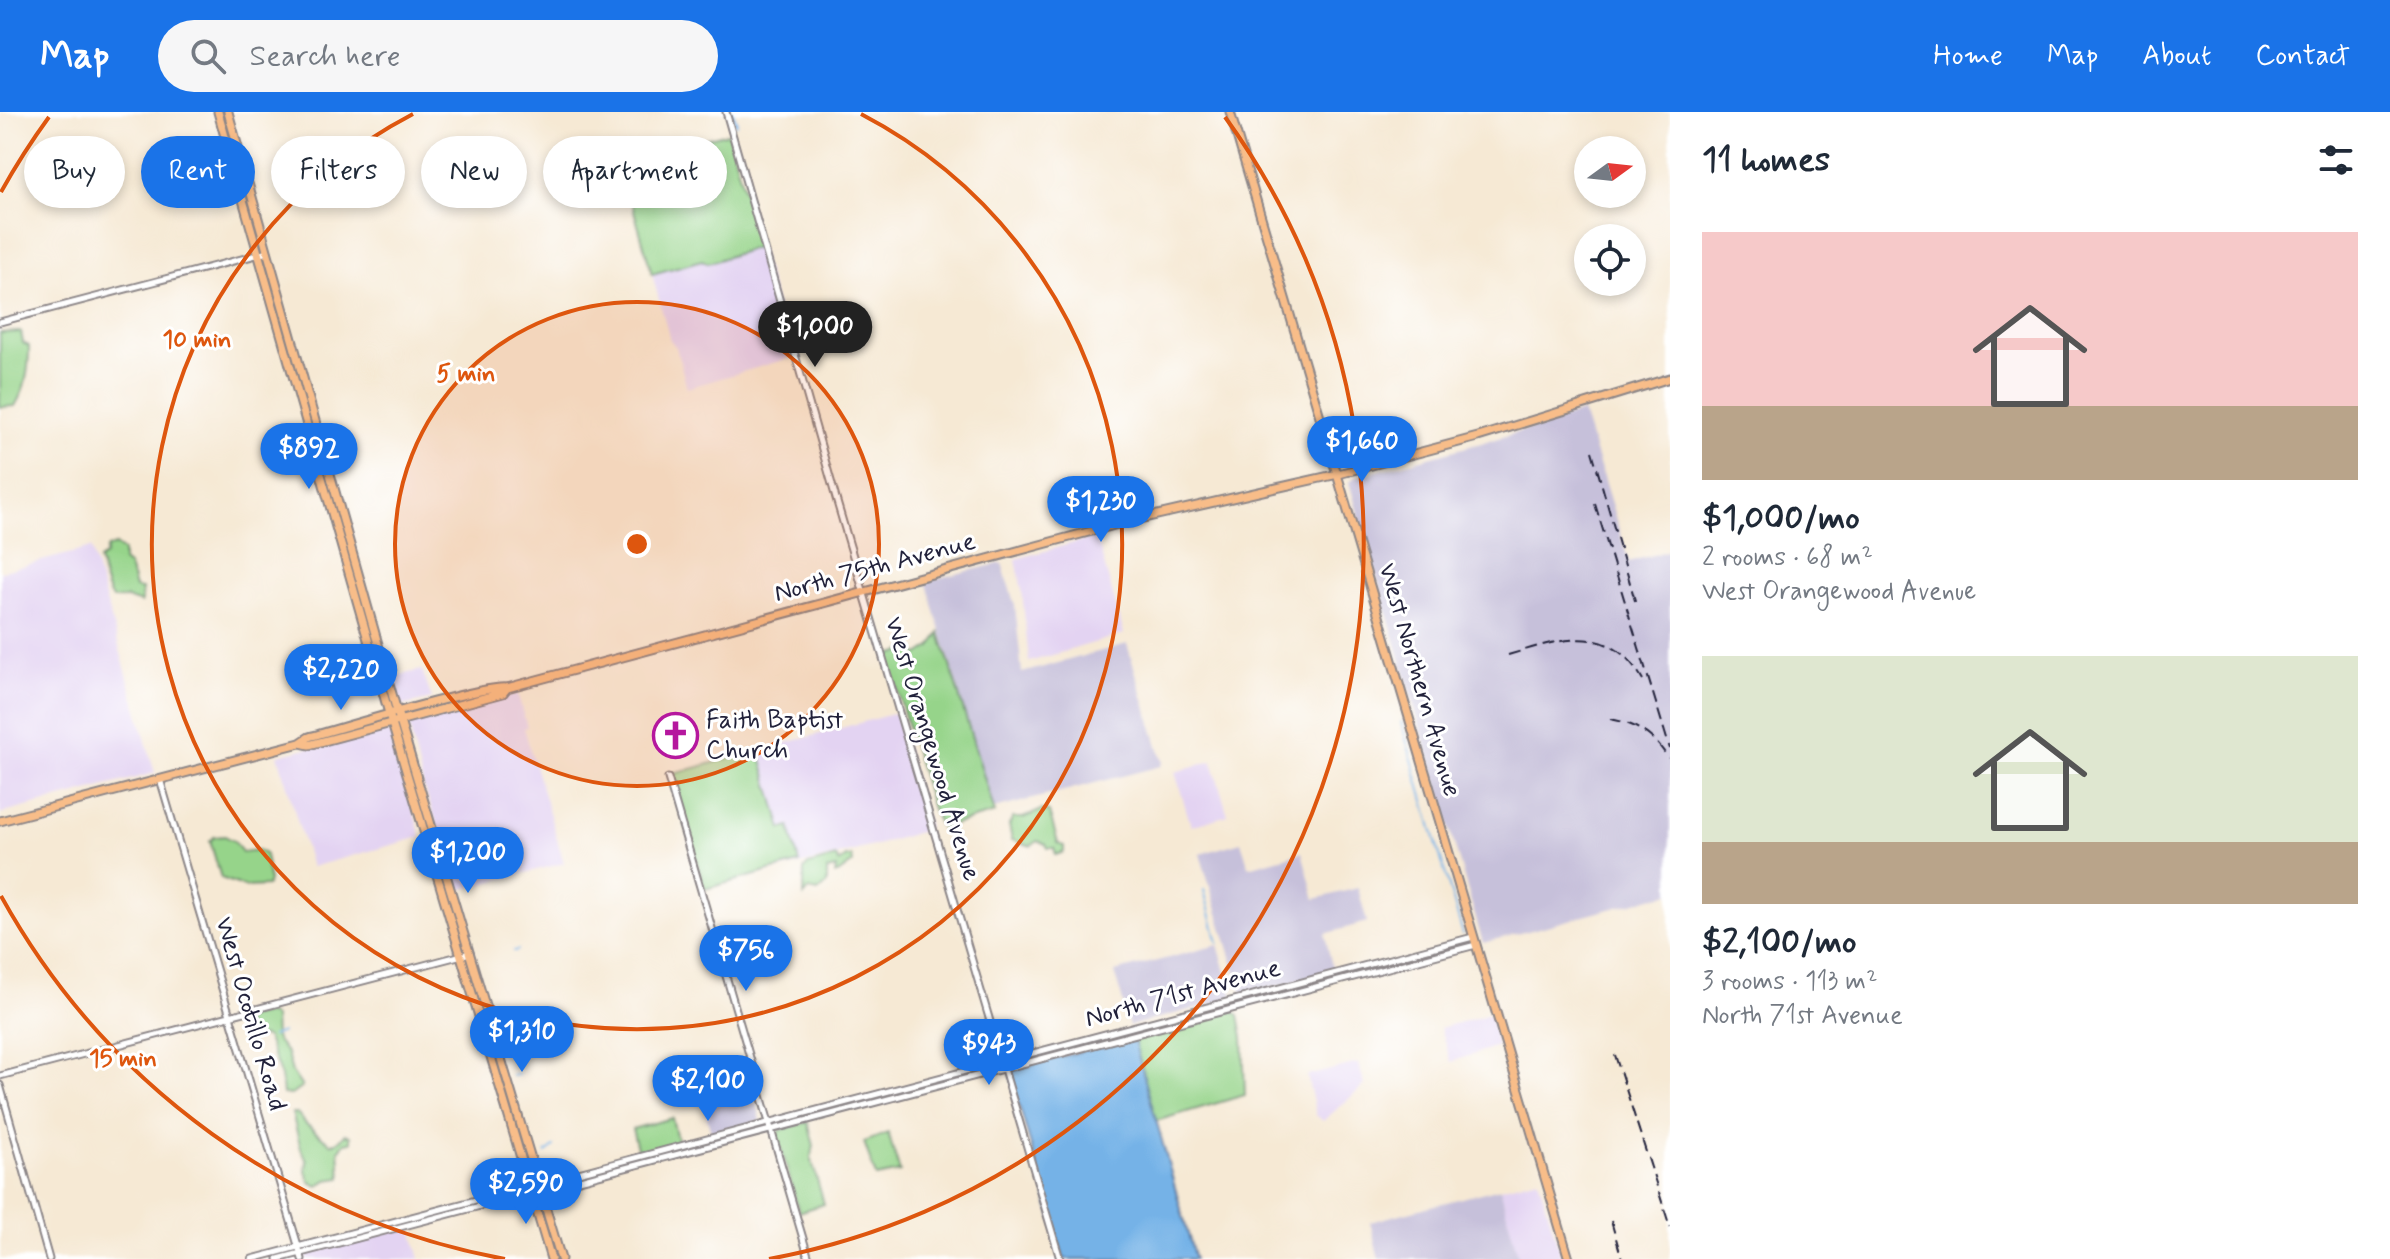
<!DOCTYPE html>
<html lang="en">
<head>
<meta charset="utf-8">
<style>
  :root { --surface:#fff; --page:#f6f6f7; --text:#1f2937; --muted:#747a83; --accent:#1a73e8 }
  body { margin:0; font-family:Mynerve,sans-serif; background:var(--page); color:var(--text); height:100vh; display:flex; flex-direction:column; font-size:30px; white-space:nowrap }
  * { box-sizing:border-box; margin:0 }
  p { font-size:26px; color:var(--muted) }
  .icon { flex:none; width:44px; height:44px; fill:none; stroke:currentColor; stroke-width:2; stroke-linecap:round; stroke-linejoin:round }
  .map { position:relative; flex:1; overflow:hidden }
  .side { display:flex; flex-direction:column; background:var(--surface); width:720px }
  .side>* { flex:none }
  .hud { position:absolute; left:24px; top:24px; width:760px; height:72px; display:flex; gap:16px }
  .needle { width:52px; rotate:75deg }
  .tools { position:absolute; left:1574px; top:24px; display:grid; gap:16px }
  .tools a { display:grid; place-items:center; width:72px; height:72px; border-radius:50%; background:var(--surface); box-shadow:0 4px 12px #0003; font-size:40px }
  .price { position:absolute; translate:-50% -68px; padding:0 18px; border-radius:28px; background:var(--accent); color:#fff; font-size:26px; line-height:52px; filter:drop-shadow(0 2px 4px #0008) }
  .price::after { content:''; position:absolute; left:50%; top:48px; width:24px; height:18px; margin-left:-12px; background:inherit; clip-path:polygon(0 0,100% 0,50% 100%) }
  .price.selected { background:#222; color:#fff }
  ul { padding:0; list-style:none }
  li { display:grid; align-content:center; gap:16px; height:424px; padding:0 32px }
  li span { display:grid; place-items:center; height:248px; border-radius:0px; color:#555 }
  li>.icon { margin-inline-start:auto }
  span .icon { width:144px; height:144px; fill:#fffc; stroke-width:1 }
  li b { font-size:34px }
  h2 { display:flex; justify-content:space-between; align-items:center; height:96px; padding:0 32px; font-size:34px }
  .pill { padding:0 28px; border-radius:36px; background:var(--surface); box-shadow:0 4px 12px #0003; font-size:28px; line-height:72px }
  .pill.selected { background:var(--accent); color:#fff }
  header { display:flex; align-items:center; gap:48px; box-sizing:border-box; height:112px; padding:0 40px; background:var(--accent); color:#fff }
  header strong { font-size:38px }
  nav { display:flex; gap:44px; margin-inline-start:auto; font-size:28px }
  .search { width:560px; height:72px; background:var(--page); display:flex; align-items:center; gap:20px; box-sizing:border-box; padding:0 28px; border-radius:44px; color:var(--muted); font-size:30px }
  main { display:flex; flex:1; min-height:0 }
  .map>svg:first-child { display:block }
  .built { fill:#e3d3f2 }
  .industrial { fill:#c6c0da }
  .green { fill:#96d48a; stroke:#5c7b62; stroke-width:2 }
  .water { fill:#75b2e7; stroke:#4c6a91; stroke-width:2 }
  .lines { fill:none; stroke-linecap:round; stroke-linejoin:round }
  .stream { stroke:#75b2e7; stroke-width:2 }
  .canal { stroke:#75b2e7; stroke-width:4 }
  .minor-casing { stroke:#8c8688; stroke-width:9 }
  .major-casing { stroke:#8c8688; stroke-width:11 }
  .minor { stroke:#fff; stroke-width:5 }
  .major { stroke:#f8bd89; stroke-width:7 }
  .rail { stroke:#22223b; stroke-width:2; stroke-dasharray:12 6; stroke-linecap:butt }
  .ring { fill:none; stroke:#de560e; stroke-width:4 }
  .labels { text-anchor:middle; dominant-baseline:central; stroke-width:6; stroke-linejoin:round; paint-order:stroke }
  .street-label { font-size:26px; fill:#22223b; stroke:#fff }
  .poi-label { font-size:26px; fill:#22223b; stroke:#fff; text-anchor:start }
  .centre { fill:#de560e; stroke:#fff; stroke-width:4 }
  .ring-label { font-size:24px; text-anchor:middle; font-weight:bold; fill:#de560e; stroke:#fff; stroke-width:6; stroke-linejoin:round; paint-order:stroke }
</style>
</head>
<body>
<header>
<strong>Map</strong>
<div class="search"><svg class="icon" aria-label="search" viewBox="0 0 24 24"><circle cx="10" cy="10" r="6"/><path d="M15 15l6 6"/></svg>Search here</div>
<nav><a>Home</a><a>Map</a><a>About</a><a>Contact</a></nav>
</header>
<main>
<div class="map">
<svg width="1670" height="1147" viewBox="0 0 1670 1147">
  <rect width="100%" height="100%" fill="#fff"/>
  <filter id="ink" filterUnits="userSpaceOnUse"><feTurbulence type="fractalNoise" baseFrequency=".0125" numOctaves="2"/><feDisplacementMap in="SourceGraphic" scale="16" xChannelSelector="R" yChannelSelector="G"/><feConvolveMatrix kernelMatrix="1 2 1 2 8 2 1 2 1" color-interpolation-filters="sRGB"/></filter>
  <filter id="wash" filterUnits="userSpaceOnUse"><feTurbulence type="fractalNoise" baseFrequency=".006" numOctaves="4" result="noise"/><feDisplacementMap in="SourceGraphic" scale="32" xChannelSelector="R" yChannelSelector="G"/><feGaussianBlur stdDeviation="1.8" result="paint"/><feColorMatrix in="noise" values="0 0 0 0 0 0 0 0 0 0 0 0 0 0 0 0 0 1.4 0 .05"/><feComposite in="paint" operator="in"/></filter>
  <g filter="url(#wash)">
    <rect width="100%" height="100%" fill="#f6e9d4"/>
    <path class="built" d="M759 134 791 242 790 246 687 276 676 235 670 228 652 162 702 148 708 151 715 149Z
      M1092 426 1097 427 1124 522 1029 550 1022 479 1016 447Z
      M91 436 155 661 0 702V460Z
      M422 558 432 587 402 594 391 565Z
      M517 581 527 615 524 616 564 751 455 779 439 718 423 673 409 614 413 610Z
      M896 601 928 713 925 718 877 733 705 777 670 663Z
      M386 618 391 623 421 725 311 755 278 643Z
      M1212 649 1228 703 1191 714 1175 660Z
      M1490 902 1497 934 1451 950 1440 916Z
      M1358 951 1365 973 1323 1009 1316 1003 1307 964Z
      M1538 1066 1562 1147H1519L1515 1133 1500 1076Z
      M411 1114 420 1147H306L307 1142Z"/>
    <path class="industrial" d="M1583 300 1629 450 1670 438V781L1483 831 1349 370 1355 365 1496 327Z
      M1002 451 1015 494 1022 561 1127 532 1163 650 1161 654 994 697 926 469Z
      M1241 730 1249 755 1302 740 1315 787 1358 776 1367 810 1325 822 1333 859 1246 883 1242 881 1200 742Z
      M1218 833 1233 883 1231 887 1129 914 1115 860Z
      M747 955 761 1008 712 1023 696 969Z
      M1500 1076 1519 1147H1379L1370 1110Z"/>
    <path class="green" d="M728 21 759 134 715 149 708 151 702 148 652 162 620 49Z
      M21 220 23 231 29 234C29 256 27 274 15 294L0 295V221Z
      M115 433 123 439V449L129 454 135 476 142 477 141 491 126 486 112 487C105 476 103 461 99 448L105 444 107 436Z
      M940 521 995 701 941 716 932 697 887 544 906 538 919 543 931 535Z
      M759 638 782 717 790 715 799 751 705 777 670 663Z
      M1042 698 1049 700 1058 731 1064 734V740L1056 743 1054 736H1048L1046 732 1038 729 1031 734 1012 728 1009 713 1013 706H1023Z
      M225 724 234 729 242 740 258 738 265 742 269 769 267 774 245 775 221 766 210 729 214 725Z
      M836 745 839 751 846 745H852L853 751 838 762H835L836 756 827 758V772L818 780 809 778 804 784V758L808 753Z
      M1232 899 1239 903 1243 925 1245 983 1156 1009 1133 925Z
      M267 902 274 905 275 926 287 942 292 960 302 975 291 983 283 982 281 965 267 927 263 924 249 927 244 924 243 914 246 912 242 910 244 906Z
      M292 1001H297L306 1012 331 1032 339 1029 345 1022 351 1024V1030L345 1031 339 1038 341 1066 327 1068 318 1074 310 1070 306 1059 307 1049 301 1037Z
      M672 1006 678 1031 638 1040 632 1017Z
      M808 1010 814 1034 811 1046 824 1092 799 1100 777 1022 781 1018Z
      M888 1021 900 1060 876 1065 864 1030Z"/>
    <path class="water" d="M1133 925 1195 1147H1064L1009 959Z"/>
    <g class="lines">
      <path class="stream" d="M1401 610 1463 822
        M1204 778 1218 831
        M514 839 518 838
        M517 899 523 897
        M272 924 282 920
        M512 964 519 962
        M546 1041 554 1035
        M551 1089 562 1088"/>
      <path class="canal" d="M732 0 736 11"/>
    </g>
  </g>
  <g filter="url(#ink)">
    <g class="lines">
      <defs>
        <path id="minor" d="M726 0 837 390 1060 1147
          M0 210 268 140
          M668 666 809 1147
          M160 667 302 1147
          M0 964 470 841
          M0 973 49 1147
          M252 1147 1473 825
          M278 1147 1476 833"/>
        <path id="major" d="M218 0 388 598 551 1147
          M228 0 396 596 561 1147
          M1230 0 1569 1147
          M300 631 309 633 503 581 507 576 1122 411 1338 362 1478 325 1670 266
          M0 709 300 631 309 625C338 617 490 571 507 576"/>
      </defs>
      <use href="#minor" class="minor-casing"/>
      <use href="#major" class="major-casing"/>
      <use href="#minor" class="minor"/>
      <use href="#major" class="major"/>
      <path class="rail" d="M1592 339 1636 492
        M1595 392 1670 637
        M1508 543C1560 528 1609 508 1643 568
        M1610 607C1635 611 1655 624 1668 646
        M1615 943 1670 1115
        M1611 1109 1622 1147"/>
    </g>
  </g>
  <circle cx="637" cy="432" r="242" fill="#de560e" fill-opacity=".12"/>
  <g class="ring">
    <circle cx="637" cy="432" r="242"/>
    <path d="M861 2A485 485 0 1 1 413 2"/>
    <path d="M505 1147A727 727 0 0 1 1 784M1 80A727 727 0 0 1 49 5M1225 5A727 727 0 0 1 769 1147"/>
  </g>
  <defs>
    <symbol id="church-ring" viewBox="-11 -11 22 22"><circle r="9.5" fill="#fff" stroke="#b5179e" stroke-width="1.5"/><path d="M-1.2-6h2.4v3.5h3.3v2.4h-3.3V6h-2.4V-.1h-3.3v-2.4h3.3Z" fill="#b5179e"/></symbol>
  </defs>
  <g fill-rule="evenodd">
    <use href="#church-ring" x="650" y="598" width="51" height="51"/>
  </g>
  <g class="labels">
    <g class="street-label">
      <text transform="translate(875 456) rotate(-15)">North 75th Avenue</text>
      <text transform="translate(1419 568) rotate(74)">West Northern Avenue</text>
      <text transform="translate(932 637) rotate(73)">West Orangewood Avenue</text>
      <text transform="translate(1183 882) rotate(-15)">North 71st Avenue</text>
      <text transform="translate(250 902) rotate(74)">West Ocotillo Road</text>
    </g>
    <g class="poi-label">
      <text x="706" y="609">Faith Baptist<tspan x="706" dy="30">Church</tspan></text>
    </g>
  </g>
  <circle cx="637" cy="432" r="12" class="centre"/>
  <g class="ring-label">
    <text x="197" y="235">10 min</text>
    <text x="466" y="269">5 min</text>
    <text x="123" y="954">15 min</text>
  </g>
</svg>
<div class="tools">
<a><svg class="needle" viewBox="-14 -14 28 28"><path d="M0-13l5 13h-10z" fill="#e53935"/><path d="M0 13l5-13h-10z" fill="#747a83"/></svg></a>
<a><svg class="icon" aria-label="locate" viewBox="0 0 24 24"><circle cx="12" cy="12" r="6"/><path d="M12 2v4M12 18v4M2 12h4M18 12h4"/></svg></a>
</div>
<b class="price selected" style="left:815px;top:257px">$1,000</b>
<b class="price" style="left:1362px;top:372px">$1,660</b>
<b class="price" style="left:309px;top:379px">$892</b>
<b class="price" style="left:1101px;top:432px">$1,230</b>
<b class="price" style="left:341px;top:600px">$2,220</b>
<b class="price" style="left:468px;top:783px">$1,200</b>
<b class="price" style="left:746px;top:881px">$756</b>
<b class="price" style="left:522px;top:962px">$1,310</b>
<b class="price" style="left:989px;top:975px">$943</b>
<b class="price" style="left:708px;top:1011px">$2,100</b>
<b class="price" style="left:526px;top:1114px">$2,590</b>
<div class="hud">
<a class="pill">Buy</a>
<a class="pill selected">Rent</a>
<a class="pill">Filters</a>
<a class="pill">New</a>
<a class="pill">Apartment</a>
</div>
</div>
<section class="side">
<h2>11 homes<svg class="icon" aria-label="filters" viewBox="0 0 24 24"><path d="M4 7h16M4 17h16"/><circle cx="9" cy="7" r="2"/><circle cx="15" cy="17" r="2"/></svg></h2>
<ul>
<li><span style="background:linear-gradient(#f6c9c9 70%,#b9a48a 0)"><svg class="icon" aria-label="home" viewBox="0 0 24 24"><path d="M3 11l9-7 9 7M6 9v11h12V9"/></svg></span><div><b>$1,000/mo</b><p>2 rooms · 68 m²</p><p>West Orangewood Avenue</p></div></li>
<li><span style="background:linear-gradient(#dfe7d0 75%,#b9a48a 0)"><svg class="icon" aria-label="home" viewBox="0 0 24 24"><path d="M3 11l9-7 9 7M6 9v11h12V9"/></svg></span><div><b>$2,100/mo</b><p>3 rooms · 113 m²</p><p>North 71st Avenue</p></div></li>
</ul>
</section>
</main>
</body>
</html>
